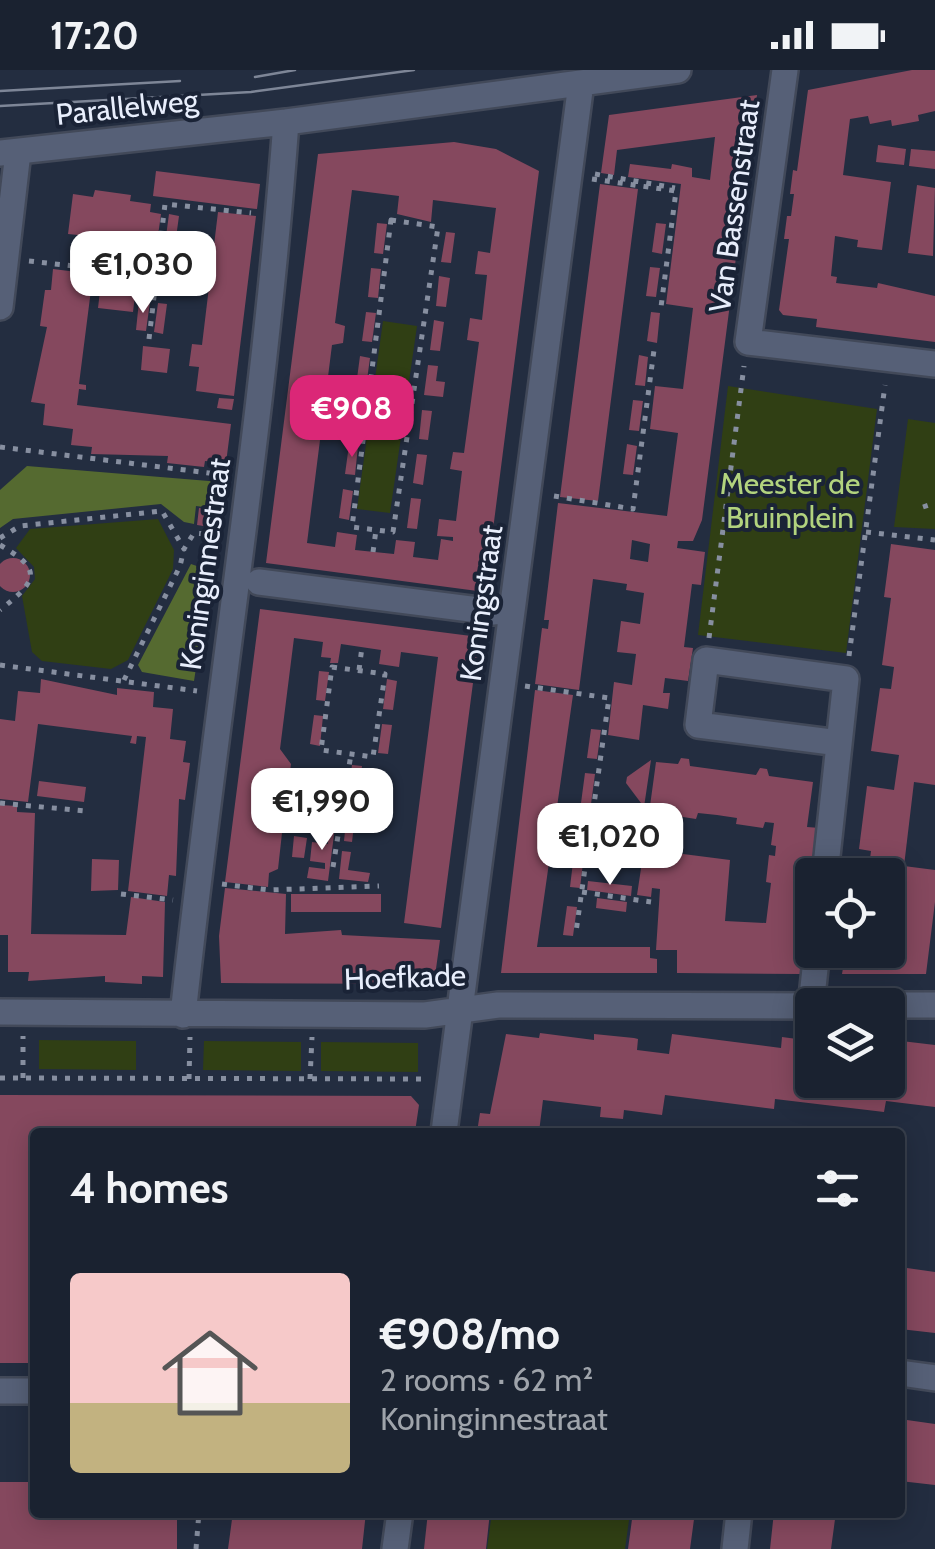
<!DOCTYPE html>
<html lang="en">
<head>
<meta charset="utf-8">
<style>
  :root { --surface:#1a2230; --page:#272f3c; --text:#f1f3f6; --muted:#9fa4ab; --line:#383f4c; --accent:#db2777 }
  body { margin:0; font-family:Cabin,sans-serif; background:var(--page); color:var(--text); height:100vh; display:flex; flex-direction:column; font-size:38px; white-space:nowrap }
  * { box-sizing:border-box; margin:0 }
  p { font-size:32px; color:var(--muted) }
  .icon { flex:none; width:55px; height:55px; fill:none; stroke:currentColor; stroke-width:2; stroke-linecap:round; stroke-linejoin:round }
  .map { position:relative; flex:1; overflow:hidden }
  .side { position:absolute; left:30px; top:1058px; width:875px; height:390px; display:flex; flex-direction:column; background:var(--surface); border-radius:10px; box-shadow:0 5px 25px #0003,0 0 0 2px var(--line) }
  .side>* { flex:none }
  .tools { position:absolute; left:795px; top:788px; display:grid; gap:20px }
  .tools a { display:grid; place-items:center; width:110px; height:110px; border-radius:10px; background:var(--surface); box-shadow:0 5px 25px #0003,0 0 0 2px var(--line); font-size:50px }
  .price { position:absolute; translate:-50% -85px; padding:0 22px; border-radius:20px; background:#fff; color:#222; font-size:32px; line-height:65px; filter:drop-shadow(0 2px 5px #0008) }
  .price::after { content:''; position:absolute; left:50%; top:60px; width:30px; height:22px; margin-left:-15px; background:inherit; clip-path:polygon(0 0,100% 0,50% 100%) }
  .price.current { background:var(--accent); color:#fff }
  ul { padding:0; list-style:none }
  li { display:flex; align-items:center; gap:30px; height:250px; padding:0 40px }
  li+li { border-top:2px solid var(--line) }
  li span { display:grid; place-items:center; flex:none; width:280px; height:200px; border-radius:10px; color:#555 }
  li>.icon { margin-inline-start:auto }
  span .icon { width:120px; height:120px; fill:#fffc; stroke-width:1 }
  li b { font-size:42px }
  h2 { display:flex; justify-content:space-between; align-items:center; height:120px; padding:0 40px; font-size:42px }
  .status { display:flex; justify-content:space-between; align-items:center; height:70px; padding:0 50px; background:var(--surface); direction:ltr }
  .status svg { height:28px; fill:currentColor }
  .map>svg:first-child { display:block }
  .green { fill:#303f14 }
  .forest { fill:#556a30 }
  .building { fill:#85485e; fill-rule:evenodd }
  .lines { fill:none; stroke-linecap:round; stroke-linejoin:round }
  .street-casing { stroke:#424959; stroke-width:30 }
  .path { stroke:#878fa0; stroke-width:5; stroke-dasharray:5 8; stroke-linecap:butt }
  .street { stroke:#566077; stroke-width:25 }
  .tram { stroke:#7e8697; stroke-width:2.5 }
  .labels { text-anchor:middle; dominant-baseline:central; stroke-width:8; stroke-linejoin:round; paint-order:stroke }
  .street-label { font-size:30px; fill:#e8eefc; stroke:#1a2336 }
  .park-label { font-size:30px; fill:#b2d37e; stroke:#1a2336 }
</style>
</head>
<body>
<div class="status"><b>17:20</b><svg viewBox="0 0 49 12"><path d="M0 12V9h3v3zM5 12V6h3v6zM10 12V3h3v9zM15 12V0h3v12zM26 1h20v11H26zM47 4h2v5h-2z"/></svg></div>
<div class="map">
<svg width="935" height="1479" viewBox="0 0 935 1479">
  <rect width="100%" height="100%" fill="#232d40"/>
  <path class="green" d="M383 251 417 256 390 443 357 439Z
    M728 316 877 339 846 583 698 565Z
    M908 349 935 353V459L894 457Z
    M158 449 174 480 173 499 128 590 111 599 42 591 32 582 22 526 35 509 34 497 16 478 30 459Z
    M39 970 136 971V1000L39 999Z
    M204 971 301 972V1001L203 1000Z
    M321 972 418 973V1002L321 1001Z
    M492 1442 630 1443 625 1479H487Z"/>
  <path class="forest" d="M27 396 221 412 219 439 196 436 194 454 184 452 161 434 13 449 0 458V420Z
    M191 494 211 501 194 611 142 602 138 595Z"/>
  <path class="building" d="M912 0H935V41L918 45 919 51 892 56 891 50 870 54 868 46 850 49 843 105 891 112 882 180 857 177 858 170 835 166 831 206 837 207 836 213 877 218 878 213 935 226V272L816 257 817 249 783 245 779 240 789 169H784L787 146H791L794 124H790L793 100 797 101 808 20Z
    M757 25 702 450 693 471H678L677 478 705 482 701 515 692 514 684 577 693 578 688 611 665 608 663 623H670L668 639 643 635 639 670 608 665 614 612 632 615 636 584 617 582 621 551 640 554 644 523 626 520 627 514 593 509 579 620 535 614 542 558 548 559 549 550H544L558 433 667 446 678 363 650 359 655 316 683 319 693 238 666 234 681 114 628 107 630 94 671 99 672 94 692 98V107L710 110 715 67 617 80 614 105 601 103 609 45ZM632 470 650 474 648 492 630 489Z
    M454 72 496 79 539 101 485 522 266 493 318 84ZM352 120 399 126 397 144 431 152 433 130 496 138 490 183 478 181 475 204 487 205 482 250 470 248 467 270 479 272 464 383 453 382 450 399 462 401 456 451 439 449 437 466 453 467V471L441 469 438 490 413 487 415 472 396 470 394 484 355 480 357 465 337 462 335 477 307 473 332 275 343 273 345 256 335 253Z
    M878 75 906 79 904 95 876 92Z
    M911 79 935 81V99L909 96Z
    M156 101 260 114 257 139 153 126Z
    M600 114 638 119 598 431 560 427Z
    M917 115 935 118 933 186 908 183Z
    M95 120 131 125 130 131 151 134 150 142 161 144 157 173 68 164 73 124 93 127Z
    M218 142 256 146 234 326 196 321 199 297 189 296 192 274 202 275Z
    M169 144 179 146 175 175 165 174Z
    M377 153 387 154 383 184 374 183Z
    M656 153 666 154 662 184 652 182Z
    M446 162 455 163 451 193 441 192Z
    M145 186 155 188 151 217 141 216Z
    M163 189 173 190 171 204 183 206 180 222 160 218Z
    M650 197 660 198 656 227 646 226Z
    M371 198 381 199 378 228 368 227Z
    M53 199 93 204 79 314 86 315V320L79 319 77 335 231 354 226 393 205 391 204 397 167 393 168 386 91 384 92 377 71 375 73 359 43 355 45 334 31 332 47 257 40 256 45 220H51Z
    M102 204 137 209 133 242 98 238Z
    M439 206 450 208 446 237 436 236Z
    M139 231 150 232 146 261 136 260Z
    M158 233 167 234 163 264 154 262Z
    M366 242 376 243 372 272 362 271Z
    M651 242 660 243 657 273 647 271Z
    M434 250 444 252 440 281 430 280Z
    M143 276 170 279 167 303 141 300Z
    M639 285 648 287 645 316 635 315Z
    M360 286 370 288 366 317 356 316Z
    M428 295 438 296 436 311 445 312 443 327 424 325Z
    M219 328 234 329 232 340 217 338Z
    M354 330 364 332 360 361 350 360Z
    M633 330 643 331 639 361 629 360Z
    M422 340 432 341 428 370 419 369Z
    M627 374 637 376 633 405 623 404Z
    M349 375 358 376 355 405 345 404Z
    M417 384 427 385 423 415 413 413Z
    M343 419 353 421 349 450 339 448Z
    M411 428 421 429 417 459 407 458Z
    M199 438 212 440 210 457 197 455Z
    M891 474 935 480V715L914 712 904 796 935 800V832L926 904H842L846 880H888V805H868L871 781 859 779 867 716 894 720 899 685 871 681 880 618 891 619 894 597 882 595 891 528 884 527Z
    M-4 505a17 17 0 1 1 34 0a17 17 0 1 1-34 0Z
    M260 539 479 567 441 858 404 853 438 587 401 582 399 597 379 594 381 580 341 574 338 593H330L331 588 321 587 323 572 294 568 280 679 291 694 286 732H291L288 755 283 754 278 799 269 803 268 817 225 812Z
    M319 601 329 602 325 631 316 630Z
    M41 609 117 625V618L154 622 153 637 173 639 170 669 186 671 183 692 190 693 185 730 179 729 176 806 169 805 167 826 128 821 146 667 137 666 136 674 130 673 132 666 38 654 28 732 0 729V649L15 651 18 621 40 623Z
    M387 609 397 611 393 640 383 639Z
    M535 620 573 625 537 877H650V888L657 889V903H501Z
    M314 645 323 646 320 676 310 674Z
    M382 654 392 655 388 684 378 683Z
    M591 659 601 660 597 689 587 688Z
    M681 688 689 689 690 696 756 705 760 698 767 699 769 706 813 712 807 757 820 758 801 904 677 903V880H656L660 819 652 818 651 827 637 825 644 779 730 790 725 851 766 853 771 813 766 812 769 785 775 786 776 776 771 775 774 753 765 752 763 758 736 754 737 748 717 745 698 743 696 749 670 745V739L650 736 656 692 678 694Z
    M651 690 644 737 626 713 627 707Z
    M352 695 362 696 358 728 348 727Z
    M585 703 595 704 591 734 581 733Z
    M301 704 314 706 312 723 299 722Z
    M39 711 86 717 84 732 37 726Z
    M348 732 368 735 365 757 354 755 352 772 344 771Z
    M0 735 17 736V742L35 743 31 864 126 865 131 827 165 832 163 907 142 906V914L105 912V906L28 911 29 902H8V865H0Z
    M579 748 589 749 585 778 575 777Z
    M314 755 335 757 328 811 307 808 309 797 325 799V793L310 791 312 772 328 774V768L312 766Z
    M294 766 307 768 304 788 292 787Z
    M342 781 351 782 348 800 370 803 368 812 339 809Z
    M92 789 119 790 118 820 91 821Z
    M573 792 583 793 580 818 570 817Z
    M588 811 632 816 631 826 587 820Z
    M225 818 286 824 285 864 341 860 342 865 440 870 435 906 426 914 221 913 219 866Z
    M291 824H381V842H291Z
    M597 828 627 832 626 842 596 838Z
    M567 836 577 837 573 866 563 865Z
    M540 963 594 970V964L634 968 638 969 637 980 669 984 672 964 781 978 782 967 812 971V1010H888V980L893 970 935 975V1037L886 1031 884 1042 775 1029 774 1039 665 1025 662 1045 624 1040 623 1049 600 1047 601 1037 543 1030 539 1062H477L480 1043 490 1044 506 964 539 968Z
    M0 1025 411 1026 419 1035 415 1062H35V1293H0Z
    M900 1197 935 1202V1263L900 1259Z
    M900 1349 935 1354V1415L900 1411Z
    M0 1412H29V1419L35 1420V1442H177V1479H0Z
    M233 1442H366L362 1479H228Z
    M428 1442H490L486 1479H424Z
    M633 1442H695L690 1479H628Z
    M774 1442H836L831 1479H770Z"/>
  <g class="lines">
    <defs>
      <path id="street" d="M785 0 748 272 935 294
        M0 83 286 52 678 0
        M0 237 18 82
        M259 512 494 542
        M825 805 846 609 706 590 698 655 839 673
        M888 935H935
        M811 936 817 880
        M0 942 425 945 498 935 812 936
        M183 945C215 647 264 351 286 52
        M444 1062 581 13
        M900 1303 935 1308
        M0 1321H35
        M395 1479 400 1442
        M735 1479 739 1442"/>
    </defs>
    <use href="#street" class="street-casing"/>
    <path class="path" d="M595 104 675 118
      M592 109 676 121 661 237
      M391 150 438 157 393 462 352 457Z
      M29 191 136 203
      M149 269 165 134 251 143
      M0 377 225 405
      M554 426 633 439 654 280
      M923 437 935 433
      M866 462 935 470
      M0 468 20 456 162 441 184 479 194 463 218 465
      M0 475C44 500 37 511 0 540
      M373 482 376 460
      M709 568 744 296
      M849 586 885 315
      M0 595 197 621
      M332 597 385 604 373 687 321 680Z
      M359 600 362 577
      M124 610 180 496 184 479
      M525 616 609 628 576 862
      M0 733 85 741
      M333 797 351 684
      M222 814 269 820 379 816
      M582 822 651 832
      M121 824 173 830
      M0 1008 427 1009
      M23 1008V966
      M189 1009 190 967
      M310 1009 312 967
      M196 1479 199 1442"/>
    <use href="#street" class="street"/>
    <path class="tram" d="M255 7 295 0
      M0 21 180 11
      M0 36 251 22 414 0"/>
  </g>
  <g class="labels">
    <g class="street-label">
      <text transform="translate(127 37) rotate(-6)">Parallelweg</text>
      <text transform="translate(734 136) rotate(-82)">Van Bassenstraat</text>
      <text transform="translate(205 494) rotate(-82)">Koninginnestraat</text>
      <text transform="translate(481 533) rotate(-82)">Koningstraat</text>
      <text transform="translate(405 907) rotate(-2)">Hoefkade</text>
    </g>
    <g class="park-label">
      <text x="790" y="413">Meester de<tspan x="790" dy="34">Bruinplein</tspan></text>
    </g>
  </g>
</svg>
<div class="tools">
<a><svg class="icon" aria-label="locate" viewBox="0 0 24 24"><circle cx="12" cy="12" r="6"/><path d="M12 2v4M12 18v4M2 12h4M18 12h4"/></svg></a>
<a><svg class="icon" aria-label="layers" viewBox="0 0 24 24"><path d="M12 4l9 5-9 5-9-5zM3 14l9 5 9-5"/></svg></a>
</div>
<b class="price" style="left:143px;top:246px">€1,030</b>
<b class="price current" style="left:352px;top:390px">€908</b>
<b class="price" style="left:322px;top:783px">€1,990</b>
<b class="price" style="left:610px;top:818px">€1,020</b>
<section class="side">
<h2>4 homes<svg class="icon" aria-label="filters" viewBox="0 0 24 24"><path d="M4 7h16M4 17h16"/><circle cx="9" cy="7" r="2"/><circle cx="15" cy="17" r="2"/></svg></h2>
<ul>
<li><span style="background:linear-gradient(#f6c9c9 65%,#c2b280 0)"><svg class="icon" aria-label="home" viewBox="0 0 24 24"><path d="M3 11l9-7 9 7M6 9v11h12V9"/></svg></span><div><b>€908/mo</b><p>2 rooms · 62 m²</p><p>Koninginnestraat</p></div></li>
</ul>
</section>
</div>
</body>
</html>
